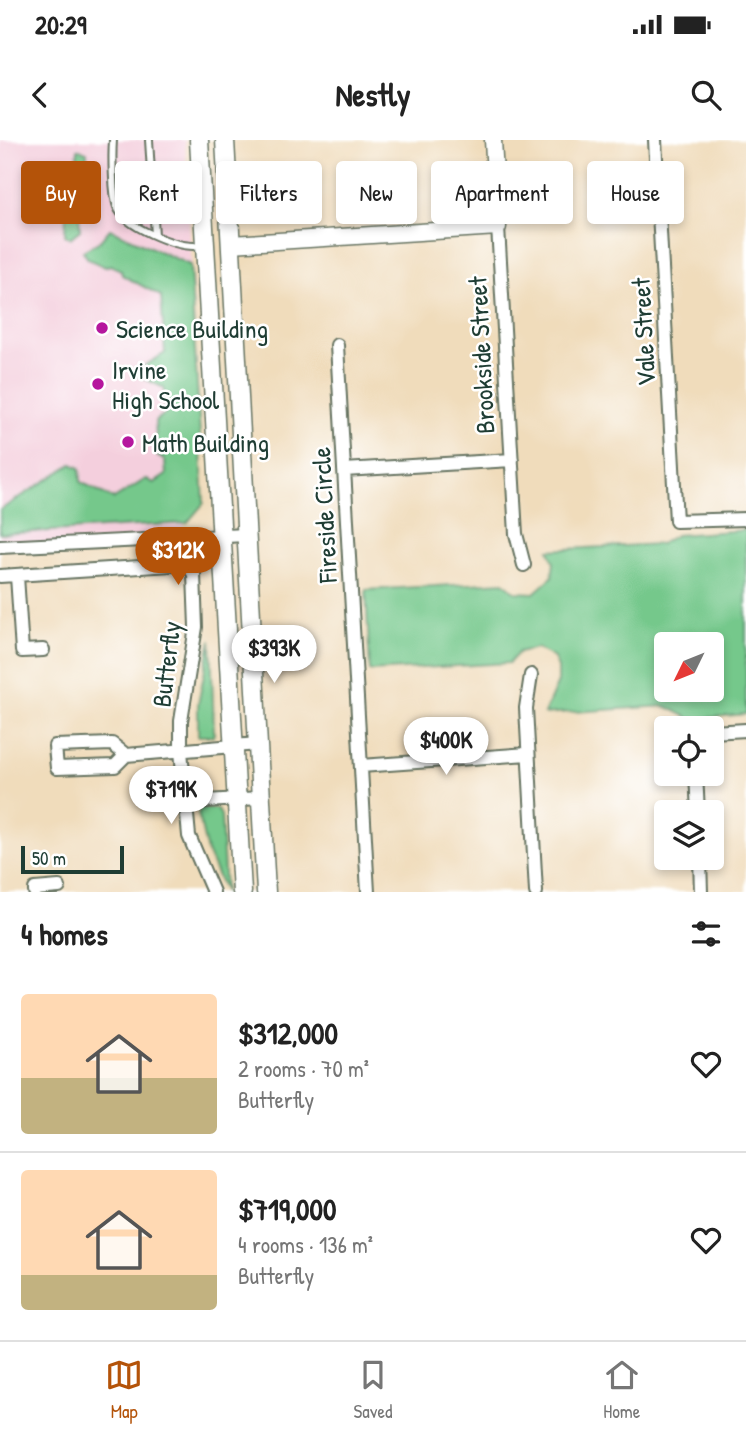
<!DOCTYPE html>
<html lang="en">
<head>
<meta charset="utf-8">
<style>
  :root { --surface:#fff; --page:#f6f6f6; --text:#222; --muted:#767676; --line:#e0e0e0; --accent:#b45309 }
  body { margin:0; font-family:"Patrick Hand",sans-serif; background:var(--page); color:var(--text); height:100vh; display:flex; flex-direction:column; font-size:26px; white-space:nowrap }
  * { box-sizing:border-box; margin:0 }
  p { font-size:23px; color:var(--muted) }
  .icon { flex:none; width:38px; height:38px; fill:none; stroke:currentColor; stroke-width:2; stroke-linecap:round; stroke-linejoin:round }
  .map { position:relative; height:752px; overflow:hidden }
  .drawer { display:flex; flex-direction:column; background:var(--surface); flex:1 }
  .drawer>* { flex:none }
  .hud { position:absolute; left:21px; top:21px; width:705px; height:63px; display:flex; gap:14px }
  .needle { width:46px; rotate:227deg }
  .controls { position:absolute; left:654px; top:492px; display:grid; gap:14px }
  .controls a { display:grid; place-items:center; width:70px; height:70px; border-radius:7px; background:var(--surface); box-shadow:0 4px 10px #0003; font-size:35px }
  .scale { position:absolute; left:21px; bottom:18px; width:103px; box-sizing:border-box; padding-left:7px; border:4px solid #1f3d34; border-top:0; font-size:19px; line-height:24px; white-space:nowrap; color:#1f3d34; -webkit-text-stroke:5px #fff; paint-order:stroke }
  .price { position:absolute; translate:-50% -60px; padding:0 16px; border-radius:24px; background:#fff; color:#222; font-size:23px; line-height:46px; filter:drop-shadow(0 2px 4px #0008) }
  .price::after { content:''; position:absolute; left:50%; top:42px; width:21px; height:16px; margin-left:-10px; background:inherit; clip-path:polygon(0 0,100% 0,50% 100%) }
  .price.active { background:var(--accent); color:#fff }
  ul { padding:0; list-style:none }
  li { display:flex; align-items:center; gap:21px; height:175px; padding:0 21px }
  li+li { border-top:2px solid var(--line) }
  li span { display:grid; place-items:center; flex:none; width:196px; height:140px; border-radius:7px; color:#555 }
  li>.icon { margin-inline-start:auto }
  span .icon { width:84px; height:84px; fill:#fffc; stroke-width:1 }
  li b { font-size:30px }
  h2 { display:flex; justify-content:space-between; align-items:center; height:84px; padding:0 21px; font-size:30px }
  .tag { padding:0 24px; border-radius:7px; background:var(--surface); box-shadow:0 4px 10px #0003; font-size:24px; line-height:63px }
  .tag.active { background:var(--accent); color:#fff }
  .status { display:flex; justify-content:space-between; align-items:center; height:49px; padding:0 35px; background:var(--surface); direction:ltr }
  .status svg { height:19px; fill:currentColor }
  header { display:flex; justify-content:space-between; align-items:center; height:91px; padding:0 21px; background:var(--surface); font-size:32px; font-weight:800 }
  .tabs { display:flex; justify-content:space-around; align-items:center; height:98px; border-top:2px solid var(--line); background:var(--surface); font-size:19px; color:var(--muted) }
  .tabs a { display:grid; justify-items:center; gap:4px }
  .tabs .active { color:var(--accent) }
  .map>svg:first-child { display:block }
  .built { fill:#f4cfdd }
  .green { fill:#74c88b; stroke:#4a8260; stroke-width:2; fill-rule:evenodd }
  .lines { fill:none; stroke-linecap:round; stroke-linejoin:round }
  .service-casing { stroke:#687563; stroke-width:10 }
  .minor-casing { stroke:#687563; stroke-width:16 }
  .tertiary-casing { stroke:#687563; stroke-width:19 }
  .secondary-casing { stroke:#687563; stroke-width:21 }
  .service { stroke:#fff; stroke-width:6 }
  .minor { stroke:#fff; stroke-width:12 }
  .tertiary { stroke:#fff; stroke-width:16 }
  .secondary { stroke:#fff; stroke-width:18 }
  .poi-dot { fill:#b5179e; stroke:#fff; stroke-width:2.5 }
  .labels { text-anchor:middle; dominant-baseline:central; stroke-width:5; stroke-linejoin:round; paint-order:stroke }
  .poi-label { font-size:26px; fill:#1f3d34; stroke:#fff; text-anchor:start }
  .street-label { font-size:26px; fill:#1f3d34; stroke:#fff }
</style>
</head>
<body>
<div class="status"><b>20:29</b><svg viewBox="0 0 49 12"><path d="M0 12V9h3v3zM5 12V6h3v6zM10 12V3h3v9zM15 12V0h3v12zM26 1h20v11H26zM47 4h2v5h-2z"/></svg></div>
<header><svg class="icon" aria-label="back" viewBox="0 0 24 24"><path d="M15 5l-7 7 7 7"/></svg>Nestly<svg class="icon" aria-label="search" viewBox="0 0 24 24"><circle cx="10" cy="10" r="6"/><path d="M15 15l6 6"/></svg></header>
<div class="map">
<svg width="746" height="752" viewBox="0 0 746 752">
  <rect width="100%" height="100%" fill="#fff"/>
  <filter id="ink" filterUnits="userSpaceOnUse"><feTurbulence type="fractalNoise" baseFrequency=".0143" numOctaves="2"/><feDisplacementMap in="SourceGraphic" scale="14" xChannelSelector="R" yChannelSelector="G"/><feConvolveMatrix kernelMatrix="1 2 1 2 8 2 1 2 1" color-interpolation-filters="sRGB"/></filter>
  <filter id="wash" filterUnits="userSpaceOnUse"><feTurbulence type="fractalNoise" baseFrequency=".00686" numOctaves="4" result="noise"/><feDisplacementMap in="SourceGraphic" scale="28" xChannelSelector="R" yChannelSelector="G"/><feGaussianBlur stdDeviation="1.57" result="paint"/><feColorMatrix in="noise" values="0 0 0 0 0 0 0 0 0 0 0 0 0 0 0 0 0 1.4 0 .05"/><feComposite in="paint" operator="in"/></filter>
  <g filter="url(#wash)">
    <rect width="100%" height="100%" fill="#f0dcbb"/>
    <path class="built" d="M0 0H185L204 363 174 398 0 407Z"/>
    <path class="green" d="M78 9 87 12V16L77 42 80 90 70 98 65 95 67 55 63 52 62 27 67 29 77 21Z
      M110 89 190 125 204 363 187 383 0 394V370L72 324 80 328 81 342 114 359 146 339 154 343 166 335 165 320 157 316 155 281 165 274 164 248 133 233 165 213 161 156 122 135 121 130 110 125 105 127 88 119 83 111 100 101Z
      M746 390V574L691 579 665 566 544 574 558 542V528L554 518 537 508 519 512 509 523 370 531 366 450 504 442 515 452 534 453 552 437 554 423 549 410 660 404 676 395ZM667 504H712V550H667Z
      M211 500 214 593 213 596H198V564Z
      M202 668 217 669 221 675 225 752 207 712 198 673Z"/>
  </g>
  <g filter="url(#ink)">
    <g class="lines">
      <defs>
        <path id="service" d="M113 0C112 15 112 53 117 67 125 87 174 106 194 106
          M149 0 155 95"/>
        <path id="minor" d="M655 0 676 381 746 379
          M498 87 516 394 524 425
          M337 205 368 752
          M344 330 512 320
          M0 407 246 395
          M0 436 187 424 194 434 196 487 181 581V611L189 696 213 752
          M17 436 22 511 43 510
          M531 535 526 568 536 752
          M712 592 746 590
          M126 615 115 626 57 628 55 606 112 604 126 615 258 604
          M361 626 528 614
          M696 634 698 672
          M186 662 261 658
          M700 718 701 752
          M35 752V749L59 747"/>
        <path id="tertiary" d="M231 104 498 87 493 0"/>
        <path id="secondary" d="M199 0 242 752
          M225 0 266 752"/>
      </defs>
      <use href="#service" class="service-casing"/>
      <use href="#minor" class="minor-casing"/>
      <use href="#tertiary" class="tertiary-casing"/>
      <use href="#secondary" class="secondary-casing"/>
      <use href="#service" class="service"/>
      <use href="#minor" class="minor"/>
      <use href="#tertiary" class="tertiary"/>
      <use href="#secondary" class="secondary"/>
    </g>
  </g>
  <g class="poi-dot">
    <circle cx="102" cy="188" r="7"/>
    <circle cx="98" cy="244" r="7"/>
    <circle cx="128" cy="302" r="7"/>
  </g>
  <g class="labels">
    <g class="poi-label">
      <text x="116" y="188">Science Building</text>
      <text x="112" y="229">Irvine<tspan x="112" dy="30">High School</tspan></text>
      <text x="142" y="302">Math Building</text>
    </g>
    <g class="street-label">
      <text transform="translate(643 192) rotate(-93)">Vale Street</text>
      <text transform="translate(481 215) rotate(-93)">Brookside Street</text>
      <text transform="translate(324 375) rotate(-93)">Fireside Circle</text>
      <text transform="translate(166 524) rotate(-83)">Butterfly</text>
    </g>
  </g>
</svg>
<div class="controls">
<a><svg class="needle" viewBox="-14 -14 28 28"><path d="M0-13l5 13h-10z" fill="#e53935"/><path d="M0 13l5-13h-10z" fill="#767676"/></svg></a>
<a><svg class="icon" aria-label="locate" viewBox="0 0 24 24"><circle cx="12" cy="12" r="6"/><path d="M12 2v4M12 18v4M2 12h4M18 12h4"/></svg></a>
<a><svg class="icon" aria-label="layers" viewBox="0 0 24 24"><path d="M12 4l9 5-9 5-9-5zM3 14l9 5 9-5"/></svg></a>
</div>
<div class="scale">50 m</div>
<b class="price active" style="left:178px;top:447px">$312K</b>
<b class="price" style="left:274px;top:545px">$393K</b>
<b class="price" style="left:446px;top:637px">$400K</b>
<b class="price" style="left:171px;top:686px">$719K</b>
<div class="hud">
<a class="tag active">Buy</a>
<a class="tag">Rent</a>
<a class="tag">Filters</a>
<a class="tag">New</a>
<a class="tag">Apartment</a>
<a class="tag">House</a>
</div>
</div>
<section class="drawer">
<h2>4 homes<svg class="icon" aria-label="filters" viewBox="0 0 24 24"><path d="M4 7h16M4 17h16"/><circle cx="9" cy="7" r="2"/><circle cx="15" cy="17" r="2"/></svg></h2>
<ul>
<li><span style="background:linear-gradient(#ffd9b3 60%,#c2b280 0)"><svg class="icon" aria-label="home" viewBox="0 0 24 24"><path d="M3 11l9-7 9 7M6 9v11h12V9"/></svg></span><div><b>$312,000</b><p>2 rooms · 70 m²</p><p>Butterfly</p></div><svg class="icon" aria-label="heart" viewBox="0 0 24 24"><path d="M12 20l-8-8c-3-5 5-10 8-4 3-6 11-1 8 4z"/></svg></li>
<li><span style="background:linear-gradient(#ffd9b3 75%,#c2b280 0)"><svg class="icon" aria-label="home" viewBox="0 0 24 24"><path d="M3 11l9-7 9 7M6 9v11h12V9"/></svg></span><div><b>$719,000</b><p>4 rooms · 136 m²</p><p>Butterfly</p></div><svg class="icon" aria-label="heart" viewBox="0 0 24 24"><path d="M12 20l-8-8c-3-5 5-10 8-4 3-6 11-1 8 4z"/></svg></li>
</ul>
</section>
<nav class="tabs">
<a class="active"><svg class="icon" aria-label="map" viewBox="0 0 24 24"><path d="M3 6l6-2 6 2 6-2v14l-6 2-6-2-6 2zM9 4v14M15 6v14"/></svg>Map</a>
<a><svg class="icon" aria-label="saved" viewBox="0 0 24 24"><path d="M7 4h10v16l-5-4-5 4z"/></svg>Saved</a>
<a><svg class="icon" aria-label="home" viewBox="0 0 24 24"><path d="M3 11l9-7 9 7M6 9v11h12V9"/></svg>Home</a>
</nav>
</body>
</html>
